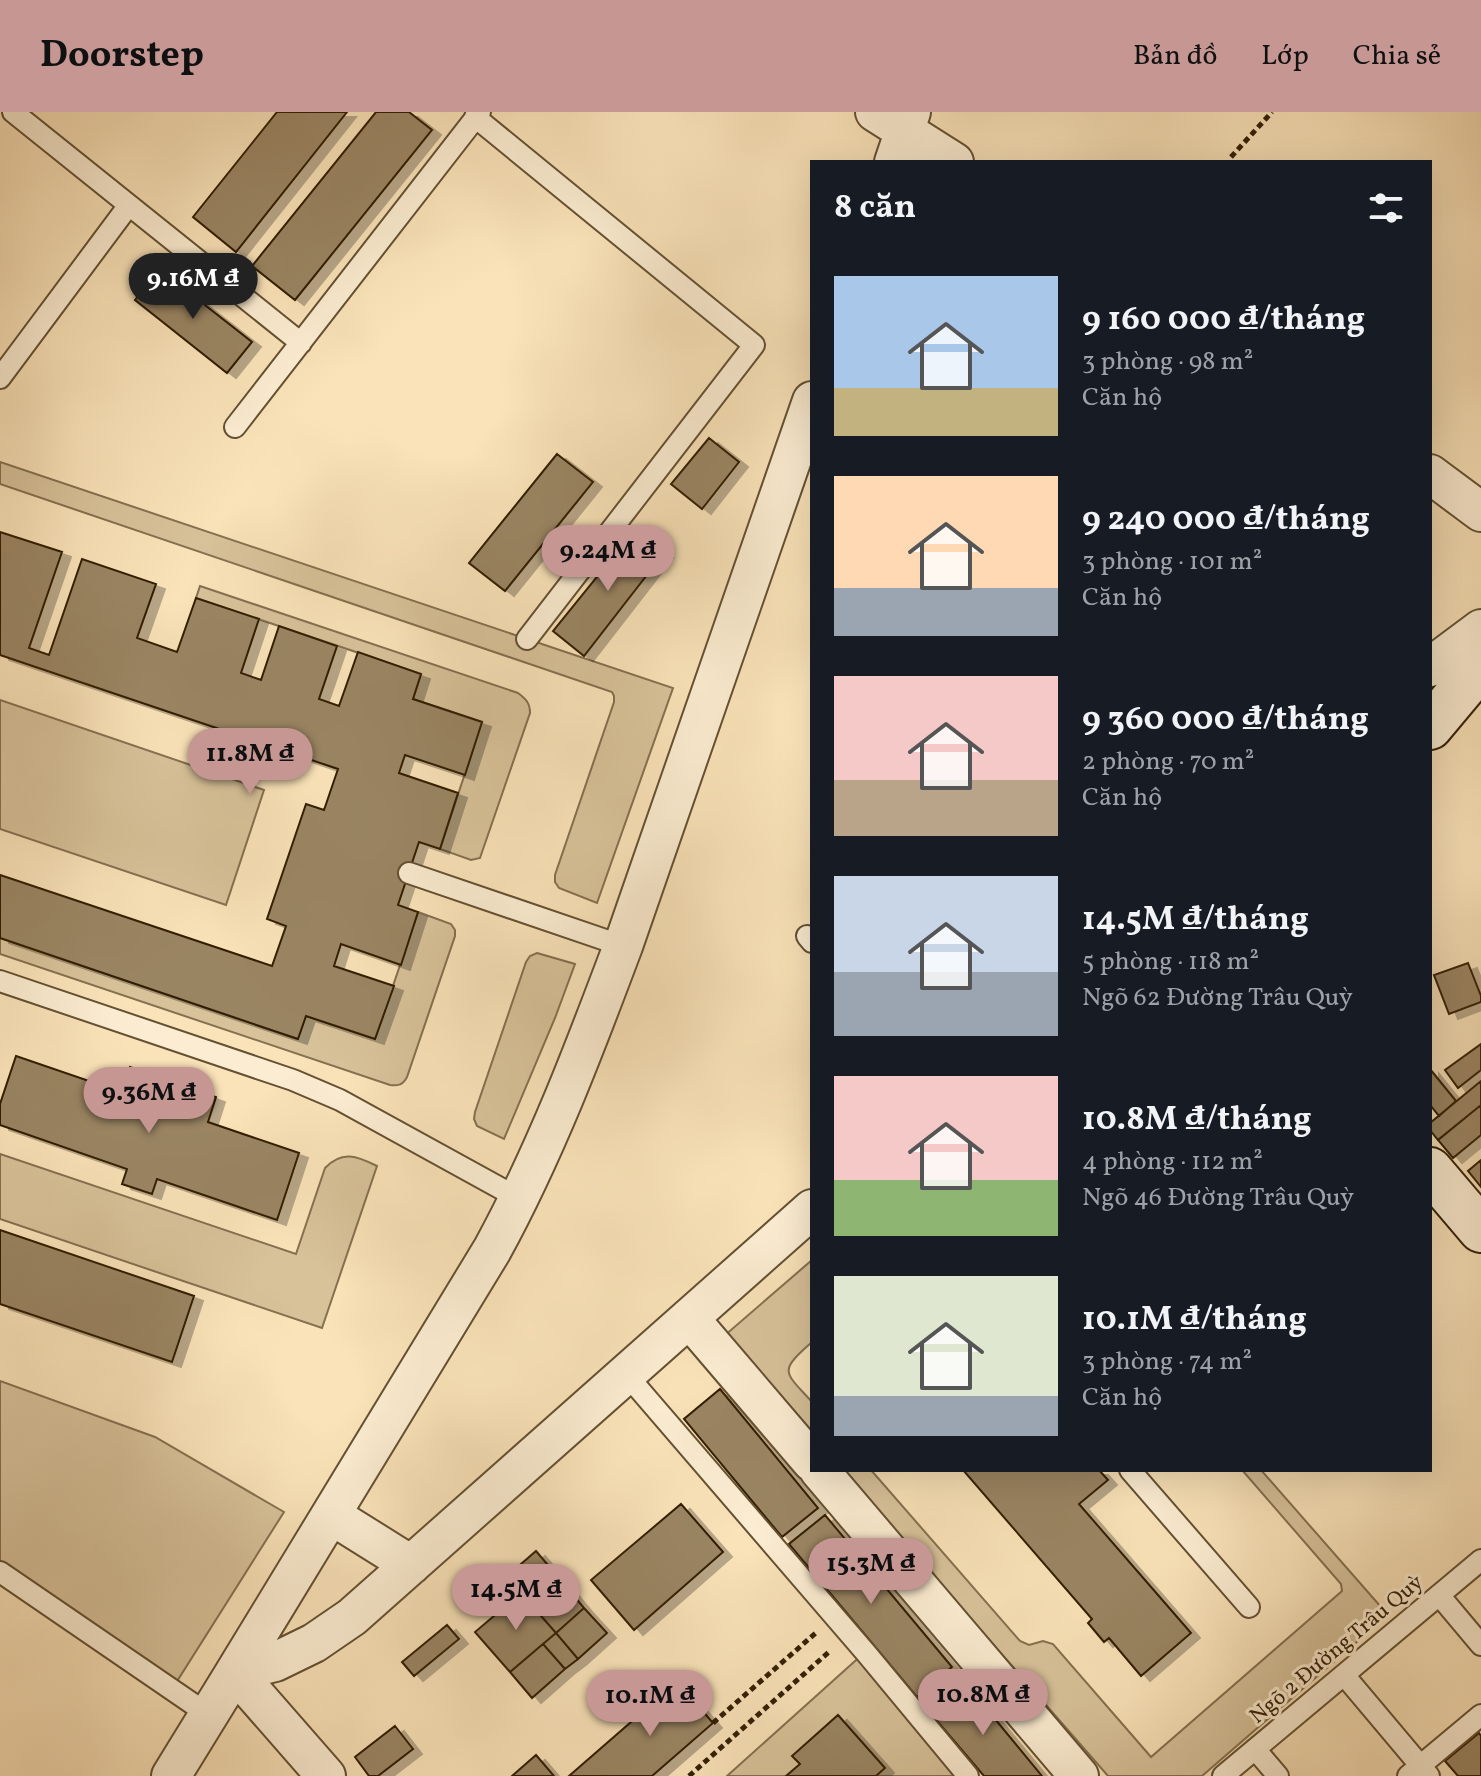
<!DOCTYPE html>
<html lang="vi">
<head>
<meta charset="utf-8">
<style>
  :root { --surface:#171b24; --page:#20242c; --text:#f1f3f6; --muted:#9ea1a6; --accent:#c59692 }
  body { margin:0; font-family:Vollkorn,serif; background:var(--page); color:var(--text); height:100vh; display:flex; flex-direction:column; font-size:30px; white-space:nowrap }
  * { box-sizing:border-box; margin:0 }
  p { font-size:26px; color:var(--muted) }
  .icon { flex:none; width:44px; height:44px; fill:none; stroke:currentColor; stroke-width:2; stroke-linecap:round; stroke-linejoin:round }
  .map { position:relative; flex:1; overflow:hidden }
  .details { position:absolute; left:810px; top:48px; width:622px; height:1312px; display:flex; flex-direction:column; background:var(--surface); border-radius:0px; box-shadow:0 8px 32px #0002 }
  .details>* { flex:none }
  .price { position:absolute; translate:-50% -68px; padding:0 18px; border-radius:28px; background:var(--accent); color:#111; font-size:26px; line-height:52px; filter:drop-shadow(0 2px 4px #0008) }
  .price::after { content:''; position:absolute; left:50%; top:48px; width:24px; height:18px; margin-left:-12px; background:inherit; clip-path:polygon(0 0,100% 0,50% 100%) }
  .price.active { background:#222; color:#fff }
  ul { padding:0; list-style:none }
  li { display:flex; align-items:center; gap:24px; height:200px; padding:0 24px }
  li span { display:grid; place-items:center; flex:none; width:224px; height:160px; border-radius:0px; color:#555 }
  li>.icon { margin-inline-start:auto }
  span .icon { width:96px; height:96px; fill:#fffc; stroke-width:1 }
  li b { font-size:34px }
  h2 { display:flex; justify-content:space-between; align-items:center; height:96px; padding:0 24px; font-size:34px }
  header { display:flex; align-items:center; gap:48px; box-sizing:border-box; height:112px; padding:0 40px; background:var(--accent); color:#111 }
  header strong { font-size:38px }
  nav { display:flex; gap:44px; margin-inline-start:auto; font-size:28px }
  .map>svg:first-child { display:block }
  .green { fill:#d8c29a; stroke:#857050; stroke-width:2 }
  .building { fill:#9a8563; stroke:#321f05; stroke-width:2; filter:url(#shadow) }
  .lines { fill:none; stroke-linecap:round; stroke-linejoin:round }
  .lane-casing { stroke:#645032; stroke-width:24 }
  .street-casing { stroke:#645032; stroke-width:42 }
  .secondary-casing { stroke:#321f05; stroke-width:48 }
  .path { stroke:#321f05; stroke-width:5; stroke-dasharray:6 4; stroke-linecap:butt }
  .lane { stroke:#fcedd2; stroke-width:20 }
  .street { stroke:#fcedd2; stroke-width:38 }
  .secondary { stroke:#fcedd2; stroke-width:44 }
  .labels { text-anchor:middle; dominant-baseline:central; stroke-width:6; stroke-linejoin:round; paint-order:stroke }
  .street-label { font-size:22px; fill:#321f05; stroke:#fcedd2 }
</style>
</head>
<body>
<header>
<strong>Doorstep</strong>
<nav><a>Bản đồ</a><a>Lớp</a><a>Chia sẻ</a></nav>
</header>
<div class="map">
<svg width="1481" height="1664" viewBox="0 0 1481 1664">
  <defs>
    <filter id="shadow"><feDropShadow dx="9" dy="5" stdDeviation="0" flood-color="#0004"/></filter>
  </defs>
  <rect width="100%" height="100%" fill="#fae3b9"/>
  <filter id="stains"><feTurbulence type="fractalNoise" baseFrequency=".0025" numOctaves="4"/><feColorMatrix values="0 0 0 0 .2 0 0 0 0 .09 0 0 0 0 .02 0 0 0 .5 -.17"/></filter>
  <radialGradient id="worn" r=".72"><stop offset=".6" stop-color="#630" stop-opacity="0"/><stop offset="1" stop-color="#630" stop-opacity=".3"/></radialGradient>
  <path class="green" d="M0 350 673 576 597 791 559 776 555 770V763L614 590V584L612 580 0 372Z
    M200 474 518 581C526 587 530 591 530 601L480 746 471 748 440 737 482 610 413 587 421 562 196 486Z
    M0 588 264 678 226 793 0 717Z
    M418 800 451 812 455 818V824L407 965C403 973 398 974 390 973L0 842V826L297 927 306 904 375 927Z
    M537 841 575 852 555 906 504 1027 477 1014 474 1007 475 1000 526 850 530 844Z
    M0 1042 296 1142 325 1056C342 1038 357 1044 377 1054L322 1216 0 1107Z
    M812 1148V1230C778 1260 784 1259 812 1290V1325L724 1224Z
    M0 1269 155 1325 284 1400 174 1574 0 1449Z
    M841 1358H871L1020 1529 1029 1533 1043 1529 1053 1532 1151 1645 1342 1479 1341 1472 1242 1358H1261L1388 1503 1202 1664H1108Z
    M864 1541 968 1664H727Z"/>
  <path class="building" d="M277 0H347L236 140 193 105Z
    M376 0H409L432 18 295 188 252 154Z
    M159 157 252 230 227 261 135 188Z
    M709 326 739 350 702 397 671 372Z
    M557 342 593 370 505 479 469 451Z
    M634 419 664 441 584 544 553 519Z
    M0 420 62 440 29 536 49 543 82 447 156 472 137 526 177 540 196 486 259 507 241 561 261 568 279 514 337 534 319 587 339 594 358 540 421 562 413 587 482 610 465 663 405 643 399 661 458 681 440 737 419 730 398 793 418 800 401 853 341 832 334 854 394 874 375 927 306 904 298 927 0 826V763L272 854 286 814 267 807 306 692 324 698 338 657 0 543Z
    M1468 851 1481 884V890L1449 902 1434 863Z
    M1481 932V958L1458 976 1445 958Z
    M16 944 121 980 130 955 216 985 208 1010 299 1041 277 1108 157 1067 152 1082 122 1072 127 1057 0 1013V992Z
    M1430 957 1456 989 1439 1004 1430 993Z
    M1481 969V993L1438 1028 1430 1018V1011Z
    M1481 993V1023L1453 1046 1438 1028Z
    M1481 1048V1075L1468 1059Z
    M0 1118 194 1184 172 1250 0 1192Z
    M720 1277 818 1396 782 1425 684 1307Z
    M963 1358H1099L1108 1368 1079 1392 1191 1521 1141 1564 1109 1526 1104 1530 1088 1511 1092 1507Z
    M681 1392 723 1440 634 1518 591 1468Z
    M825 1403 952 1555 917 1585 789 1432Z
    M536 1439 564 1472 535 1497 506 1465Z
    M564 1472 584 1496 556 1521 535 1497Z
    M521 1481 556 1521 510 1560 475 1520Z
    M584 1496 607 1521 578 1547 556 1521Z
    M447 1513 459 1527 414 1564 402 1550Z
    M556 1521 578 1547 565 1557 543 1532Z
    M543 1532 565 1557 532 1586 510 1560Z
    M677 1570 713 1611 652 1664H569Z
    M967 1573 1042 1664H984L932 1603Z
    M838 1603 885 1656 876 1664H786L800 1652 792 1644Z
    M395 1614 413 1637 378 1664H369L355 1645Z
    M1479 1621 1481 1624V1664H1458L1445 1649Z
    M536 1643 554 1664H512Z"/>
  <g class="lines">
    <defs>
      <path id="lane" d="M13 0 301 231
        M475 5 754 233 527 527
        M0 266 129 93
        M235 315 480 0
        M409 761 623 834
        M807 824 812 830
        M0 869 293 968 340 988 520 1087
        M626 1262 866 1541 968 1664
        M1130 1358 1249 1495
        M0 1460 209 1603
        M1439 1483 1481 1533
        M1344 1563 1429 1664
        M1255 1637 1278 1664
        M1223 1664 1481 1448
        M1408 1664 1481 1603"/>
      <path id="street" d="M875 0 954 50
        M894 50 911 0
        M1430 362 1481 400
        M1430 555 1481 517
        M689 1206 812 1350
        M819 1358 1079 1664
        M331 1403 411 1453
        M171 1664 235 1560 275 1550 314 1531 352 1505 812 1097
        M326 1664 235 1560 492 1138C545 1041 584 938 623 834L812 289"/>
      <path id="secondary" d="M1430 615 1481 554
        M1430 1058 1481 1118"/>
    </defs>
    <use href="#lane" class="lane-casing"/>
    <use href="#street" class="street-casing"/>
    <use href="#secondary" class="secondary-casing"/>
    <path class="path" d="M1231 45 1272 0
      M713 1611 818 1519
      M689 1664 830 1539"/>
    <use href="#lane" class="lane"/>
    <use href="#street" class="street"/>
    <use href="#secondary" class="secondary"/>
  </g>
  <g class="labels">
    <g class="street-label">
      <text transform="translate(1337 1538) rotate(-40)">Ngõ 2 Đường Trâu Quỳ</text>
    </g>
  </g>
  <rect width="100%" height="100%" filter="url(#stains)"/>
  <rect width="100%" height="100%" fill="url(#worn)"/>
</svg>
<b class="price active" style="left:193px;top:209px">9.16M ₫</b>
<b class="price" style="left:608px;top:481px">9.24M ₫</b>
<b class="price" style="left:250px;top:684px">11.8M ₫</b>
<b class="price" style="left:149px;top:1023px">9.36M ₫</b>
<b class="price" style="left:871px;top:1494px">15.3M ₫</b>
<b class="price" style="left:516px;top:1520px">14.5M ₫</b>
<b class="price" style="left:983px;top:1625px">10.8M ₫</b>
<b class="price" style="left:650px;top:1626px">10.1M ₫</b>
<section class="details">
<h2>8 căn<svg class="icon" aria-label="filters" viewBox="0 0 24 24"><path d="M4 7h16M4 17h16"/><circle cx="9" cy="7" r="2"/><circle cx="15" cy="17" r="2"/></svg></h2>
<ul>
<li><span style="background:linear-gradient(#a9c7e8 70%,#c2b280 0)"><svg class="icon" aria-label="home" viewBox="0 0 24 24"><path d="M3 11l9-7 9 7M6 9v11h12V9"/></svg></span><div><b>9 160 000 ₫/tháng</b><p>3 phòng · 98 m²</p><p>Căn hộ</p></div></li>
<li><span style="background:linear-gradient(#ffd9b3 70%,#9aa5b1 0)"><svg class="icon" aria-label="home" viewBox="0 0 24 24"><path d="M3 11l9-7 9 7M6 9v11h12V9"/></svg></span><div><b>9 240 000 ₫/tháng</b><p>3 phòng · 101 m²</p><p>Căn hộ</p></div></li>
<li><span style="background:linear-gradient(#f6c9c9 65%,#b9a48a 0)"><svg class="icon" aria-label="home" viewBox="0 0 24 24"><path d="M3 11l9-7 9 7M6 9v11h12V9"/></svg></span><div><b>9 360 000 ₫/tháng</b><p>2 phòng · 70 m²</p><p>Căn hộ</p></div></li>
<li><span style="background:linear-gradient(#c9d6e8 60%,#9aa5b1 0)"><svg class="icon" aria-label="home" viewBox="0 0 24 24"><path d="M3 11l9-7 9 7M6 9v11h12V9"/></svg></span><div><b>14.5M ₫/tháng</b><p>5 phòng · 118 m²</p><p>Ngõ 62 Đường Trâu Quỳ</p></div></li>
<li><span style="background:linear-gradient(#f6c9c9 65%,#8fb573 0)"><svg class="icon" aria-label="home" viewBox="0 0 24 24"><path d="M3 11l9-7 9 7M6 9v11h12V9"/></svg></span><div><b>10.8M ₫/tháng</b><p>4 phòng · 112 m²</p><p>Ngõ 46 Đường Trâu Quỳ</p></div></li>
<li><span style="background:linear-gradient(#dfe7d0 75%,#9aa5b1 0)"><svg class="icon" aria-label="home" viewBox="0 0 24 24"><path d="M3 11l9-7 9 7M6 9v11h12V9"/></svg></span><div><b>10.1M ₫/tháng</b><p>3 phòng · 74 m²</p><p>Căn hộ</p></div></li>
</ul>
</section>
</div>
</body>
</html>
